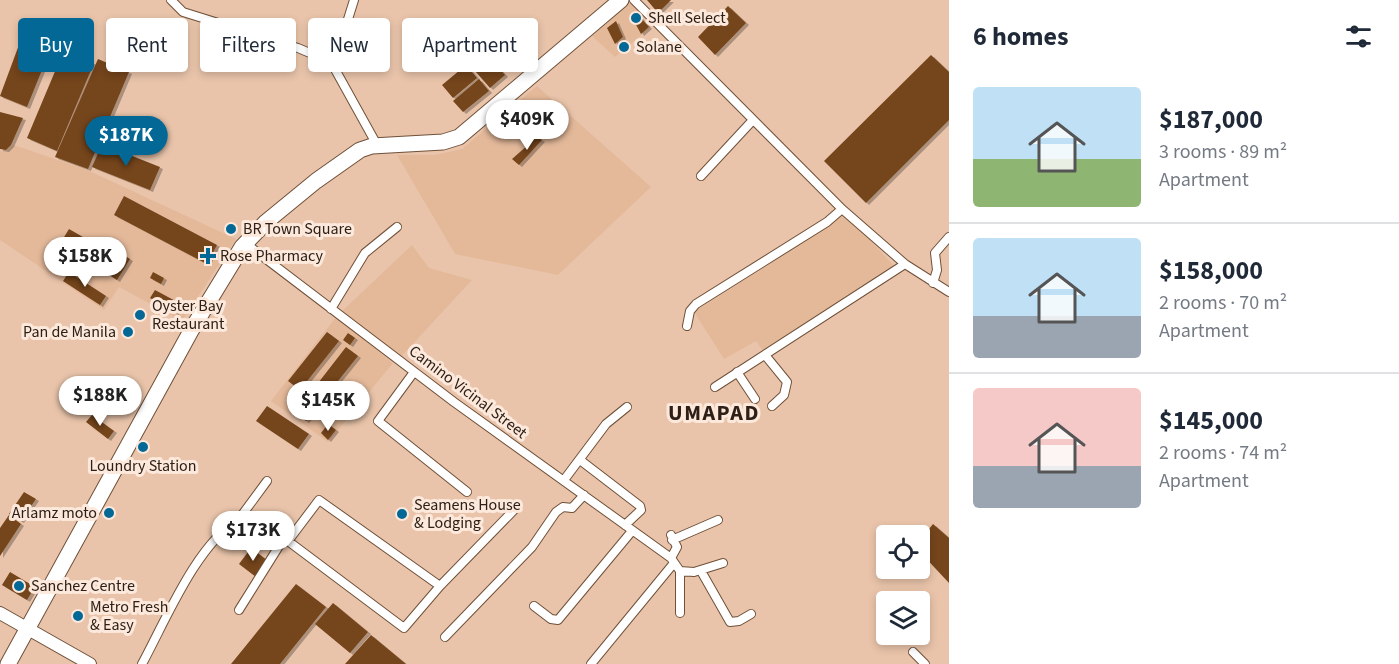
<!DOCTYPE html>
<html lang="en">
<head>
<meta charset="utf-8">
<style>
  :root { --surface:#fff; --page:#f2f2f3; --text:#1f2937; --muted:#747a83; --line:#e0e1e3; --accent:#046896 }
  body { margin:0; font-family:"Source Sans 3",sans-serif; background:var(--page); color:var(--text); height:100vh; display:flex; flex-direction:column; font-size:22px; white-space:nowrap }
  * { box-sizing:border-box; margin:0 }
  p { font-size:20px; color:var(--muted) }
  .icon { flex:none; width:33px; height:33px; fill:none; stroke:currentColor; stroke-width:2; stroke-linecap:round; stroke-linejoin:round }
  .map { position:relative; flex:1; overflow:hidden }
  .drawer { display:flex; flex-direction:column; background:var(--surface); width:450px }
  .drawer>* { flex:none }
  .top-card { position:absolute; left:18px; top:18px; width:570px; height:54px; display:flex; gap:12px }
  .controls { position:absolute; left:876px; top:525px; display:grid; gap:12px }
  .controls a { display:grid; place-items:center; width:54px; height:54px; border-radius:6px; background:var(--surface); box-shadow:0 3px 9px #0003; font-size:30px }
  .price { position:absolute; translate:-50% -51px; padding:0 14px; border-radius:21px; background:#fff; color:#222; font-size:20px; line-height:39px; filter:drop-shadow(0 2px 3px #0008) }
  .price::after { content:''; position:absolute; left:50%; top:36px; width:18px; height:14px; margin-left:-9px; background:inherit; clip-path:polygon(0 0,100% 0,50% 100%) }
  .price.on { background:var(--accent); color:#fff }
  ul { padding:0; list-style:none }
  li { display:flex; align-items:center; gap:18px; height:150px; padding:0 24px }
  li+li { border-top:2px solid var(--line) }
  li span { display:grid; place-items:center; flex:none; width:168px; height:120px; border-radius:6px; color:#555 }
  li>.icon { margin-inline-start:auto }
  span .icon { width:72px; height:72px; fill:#fffc; stroke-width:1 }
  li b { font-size:26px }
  h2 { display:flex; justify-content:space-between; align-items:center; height:72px; padding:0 24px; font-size:26px }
  .tag { padding:0 21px; border-radius:6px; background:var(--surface); box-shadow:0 3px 9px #0003; font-size:21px; line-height:54px }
  .tag.on { background:var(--accent); color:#fff }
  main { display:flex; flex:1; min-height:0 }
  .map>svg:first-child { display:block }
  .built { fill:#e4b99a }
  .building { fill:#75451b; filter:url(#shadow) }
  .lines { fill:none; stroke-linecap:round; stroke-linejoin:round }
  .street-casing { stroke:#6f5038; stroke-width:10 }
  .secondary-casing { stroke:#6f5038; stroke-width:14 }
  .highway-casing { stroke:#6f5038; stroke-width:17 }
  .street { stroke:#fff; stroke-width:8 }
  .secondary { stroke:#fff; stroke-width:12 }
  .highway { stroke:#fff; stroke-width:15 }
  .poi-dot { fill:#046896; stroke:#fce9dc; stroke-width:2 }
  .labels { text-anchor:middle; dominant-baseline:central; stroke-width:6; stroke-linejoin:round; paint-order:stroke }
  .poi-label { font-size:16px; fill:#2e2016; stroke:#fce9dc; text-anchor:start }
  .street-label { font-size:16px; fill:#2e2016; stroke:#fce9dc }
  .district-label { font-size:22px; font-weight:bold; letter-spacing:1.5px; fill:#2e2016; stroke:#fce9dc }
</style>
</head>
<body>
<main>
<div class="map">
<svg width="949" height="664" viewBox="0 0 949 664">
  <defs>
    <filter id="shadow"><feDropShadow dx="3" dy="2" stdDeviation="0" flood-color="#0004"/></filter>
  </defs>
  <rect width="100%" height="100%" fill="#e9c4aa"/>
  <path class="built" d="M630 3 651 27 615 57 592 36Z
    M537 86 651 187 558 275 455 254 397 155H435L462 149Z
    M14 145 87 170 236 239 182 321 119 287 104 310 0 240V151H7Z
    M844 212 895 267 763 351 756 341 724 359 694 312 829 225Z
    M412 245 429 268 472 280 399 359 339 314Z
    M336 317 393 363 328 442 271 401Z"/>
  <path class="building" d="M647 0H671L658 13Z
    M728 6 746 23 715 55 698 37Z
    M638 15 649 27 641 34 633 19Z
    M616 21 623 37 615 44 607 28Z
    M26 26 55 38 27 107 0 96Z
    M476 42 505 75 490 88 461 55Z
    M64 50 94 63 57 151 27 138Z
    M931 55 949 72V120L866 203 824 161Z
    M98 59 129 72 88 169 55 157Z
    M466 65 477 78 453 98 442 85Z
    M479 79 489 91 463 112 453 101Z
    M0 112 23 118 11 145 6 150 0 149Z
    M510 117 532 136 525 143 503 124Z
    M537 137 542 140 519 165 512 159Z
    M102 144 160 167 150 190 92 167Z
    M124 196 217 245 207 264 114 215Z
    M69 229 95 244 87 257 61 242Z
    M99 240 130 259 117 280 87 261Z
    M53 259 65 268 61 274 49 265Z
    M69 272 106 296 100 305 63 281Z
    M153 272 164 278 161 284 150 278Z
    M155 290 181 304 176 313 150 298Z
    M327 332 339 341 300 390 288 381Z
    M348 333 355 338 350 345 343 340Z
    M346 347 358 356 326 396 315 387Z
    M312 387 326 399 306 421 292 409Z
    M267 406 309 434 298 449 256 421Z
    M92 415 114 431 108 439 86 422Z
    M328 424 336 430 328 440 321 433Z
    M24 492 36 499 21 521 9 514Z
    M9 515 21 524 0 556V528Z
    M933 524 949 538V583L920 552V540Z
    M251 548 268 561 256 577 239 564Z
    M10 572 35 587 27 600 2 585Z
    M296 584 326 607 280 664H231Z
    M333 603 368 632 350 653 315 624Z
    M371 635 406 664H345Z"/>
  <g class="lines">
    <defs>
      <path id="street" d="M171 0 183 12 298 48 331 62 377 145
        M634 0 842 209 905 264 949 292
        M334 64 354 0
        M701 176 753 120
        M245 243 454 402 671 558 680 571V613
        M933 283 937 270 935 253 949 237
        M331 309 365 253 397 227
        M687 326 690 311 696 304 827 222 842 209
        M765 355 787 382 784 395 772 406
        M414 372 378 421 467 492
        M737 372 755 399
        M715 387 905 264
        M580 460 640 506 641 510 625 525
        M564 480 606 424 627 407
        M239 519 267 481
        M672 540 718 520
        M288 541 319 500 440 586
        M671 558 677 547 671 535
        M680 571 694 572 723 563
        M701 571 730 622 739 621 751 614
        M534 606 551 619 558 620 632 531
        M239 610 284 538
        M445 637 532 547 556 512 563 507 572 508 584 495
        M913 652 925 664
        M142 664C166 620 196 545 239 519L256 520 284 538 404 628 440 586 514 510
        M591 664 674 563"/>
      <path id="secondary" d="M0 613 90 664"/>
      <path id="highway" d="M8 664 192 329 242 247 266 222 316 181 360 150 372 146 443 142 459 137 621 0"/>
    </defs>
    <use href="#street" class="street-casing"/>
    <use href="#secondary" class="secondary-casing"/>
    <use href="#highway" class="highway-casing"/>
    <use href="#street" class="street"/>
    <use href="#secondary" class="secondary"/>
    <use href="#highway" class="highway"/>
  </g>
  <g class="poi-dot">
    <circle cx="636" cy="18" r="6"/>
    <circle cx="624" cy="47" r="6"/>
    <circle cx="231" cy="229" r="6"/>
    <path d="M205 247h6v6h6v6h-6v6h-6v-6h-6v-6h6z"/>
    <circle cx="140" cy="315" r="6"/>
    <circle cx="128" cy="332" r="6"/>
    <circle cx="143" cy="447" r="6"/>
    <circle cx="109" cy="513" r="6"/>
    <circle cx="402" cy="514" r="6"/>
    <circle cx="19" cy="586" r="6"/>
    <circle cx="78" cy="616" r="6"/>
  </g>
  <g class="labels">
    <g class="poi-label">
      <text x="648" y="18">Shell Select</text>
      <text x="636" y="47">Solane</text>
      <text x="243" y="229">BR Town Square</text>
      <text x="220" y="256">Rose Pharmacy</text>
      <text x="152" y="306">Oyster Bay<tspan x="152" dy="18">Restaurant</tspan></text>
      <text x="116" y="332" text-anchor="end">Pan de Manila</text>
      <text x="143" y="466" text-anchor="middle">Loundry Station</text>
      <text x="414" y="505">Seamens House<tspan x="414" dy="18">&amp; Lodging</tspan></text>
      <text x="97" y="513" text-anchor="end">Arlamz moto</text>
      <text x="31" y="586">Sanchez Centre</text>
      <text x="90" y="607">Metro Fresh<tspan x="90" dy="18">&amp; Easy</tspan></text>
    </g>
    <g class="street-label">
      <text transform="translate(468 392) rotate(37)">Camino Vicinal Street</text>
    </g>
    <g class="district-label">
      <text x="714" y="413">UMAPAD</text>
    </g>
  </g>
</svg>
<div class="controls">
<a><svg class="icon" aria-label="locate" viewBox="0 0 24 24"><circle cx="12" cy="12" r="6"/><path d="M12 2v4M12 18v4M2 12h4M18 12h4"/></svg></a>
<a><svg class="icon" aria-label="layers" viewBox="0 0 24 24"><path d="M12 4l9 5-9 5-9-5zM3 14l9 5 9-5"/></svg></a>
</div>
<b class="price" style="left:527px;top:151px">$409K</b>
<b class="price on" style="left:126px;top:167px">$187K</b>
<b class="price" style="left:85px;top:288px">$158K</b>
<b class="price" style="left:100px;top:427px">$188K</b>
<b class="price" style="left:328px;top:432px">$145K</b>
<b class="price" style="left:253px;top:562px">$173K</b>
<div class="top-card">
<a class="tag on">Buy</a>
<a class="tag">Rent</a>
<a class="tag">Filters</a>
<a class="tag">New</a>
<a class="tag">Apartment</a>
</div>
</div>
<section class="drawer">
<h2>6 homes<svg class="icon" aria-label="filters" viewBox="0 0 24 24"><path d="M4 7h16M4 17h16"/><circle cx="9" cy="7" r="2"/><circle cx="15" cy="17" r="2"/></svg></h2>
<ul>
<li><span style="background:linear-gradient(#bfe0f5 60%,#8fb573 0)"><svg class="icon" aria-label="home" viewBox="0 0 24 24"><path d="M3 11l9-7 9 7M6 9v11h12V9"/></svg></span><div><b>$187,000</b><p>3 rooms · 89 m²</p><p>Apartment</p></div></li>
<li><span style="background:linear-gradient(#bfe0f5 65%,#9aa5b1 0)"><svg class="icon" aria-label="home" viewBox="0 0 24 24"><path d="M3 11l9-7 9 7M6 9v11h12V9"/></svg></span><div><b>$158,000</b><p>2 rooms · 70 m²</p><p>Apartment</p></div></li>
<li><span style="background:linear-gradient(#f6c9c9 65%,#9aa5b1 0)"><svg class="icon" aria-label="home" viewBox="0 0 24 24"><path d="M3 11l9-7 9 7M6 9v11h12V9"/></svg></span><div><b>$145,000</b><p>2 rooms · 74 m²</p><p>Apartment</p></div></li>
</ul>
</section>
</main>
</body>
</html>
